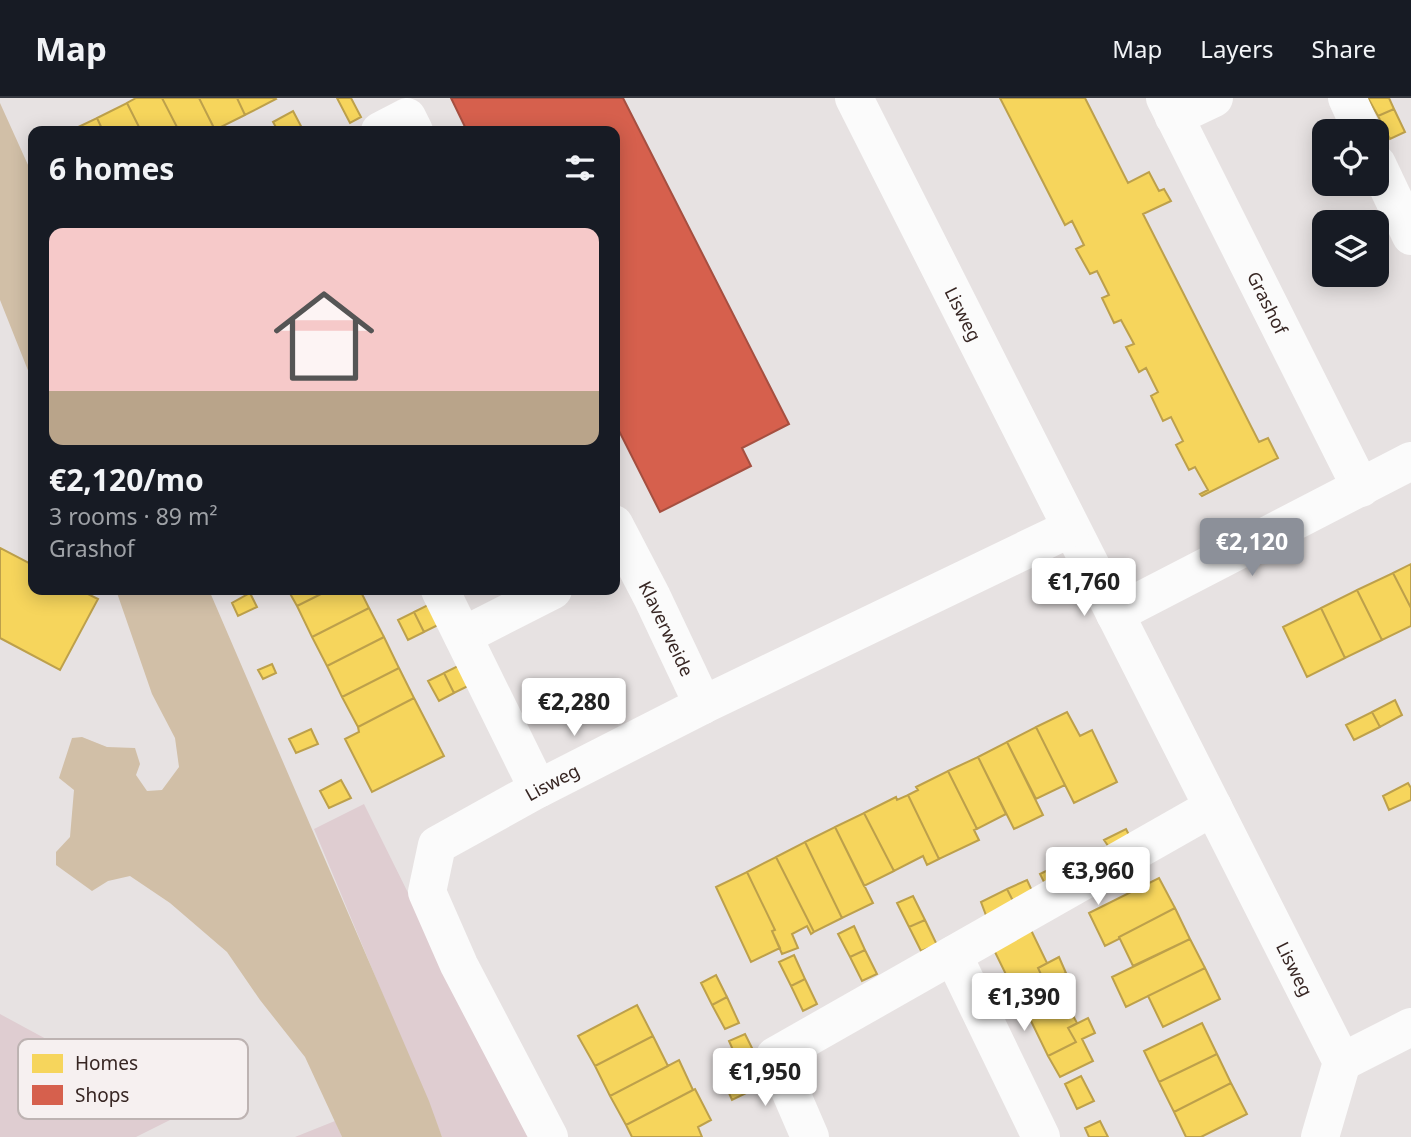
<!DOCTYPE html>
<html lang="en">
<head>
<meta charset="utf-8">
<style>
  :root { --surface:#171b24; --page:#20242c; --text:#f1f3f6; --muted:#9ea1a6; --line:#363941; --accent:#8c9099 }
  body { margin:0; font-family:"Noto Sans",sans-serif; background:var(--page); color:var(--text); height:100vh; display:flex; flex-direction:column; font-size:26px; white-space:nowrap }
  * { box-sizing:border-box; margin:0 }
  p { font-size:23px; color:var(--muted) }
  .icon { flex:none; width:38px; height:38px; fill:none; stroke:currentColor; stroke-width:2; stroke-linecap:round; stroke-linejoin:round }
  .map { position:relative; flex:1; overflow:hidden }
  .drawer { position:absolute; left:28px; top:28px; width:592px; height:469px; display:flex; flex-direction:column; background:var(--surface); border-radius:14px; box-shadow:0 4px 18px #0003 }
  .drawer>* { flex:none }
  .fabs { position:absolute; left:1312px; top:21px; display:grid; gap:14px }
  .fabs a { display:grid; place-items:center; width:77px; height:77px; border-radius:14px; background:var(--surface); box-shadow:0 4px 18px #0003; font-size:35px }
  .price { position:absolute; translate:-50% -60px; padding:0 16px; border-radius:7px; background:#fff; color:#222; font-size:23px; line-height:46px; filter:drop-shadow(0 2px 4px #0008) }
  .price::after { content:''; position:absolute; left:50%; top:42px; width:21px; height:16px; margin-left:-10px; background:inherit; clip-path:polygon(0 0,100% 0,50% 100%) }
  .price.selected { background:var(--accent); color:#fff }
  ul { padding:0; list-style:none }
  li { display:grid; align-content:center; gap:14px; height:371px; padding:0 21px }
  li+li { border-top:2px solid var(--line) }
  li span { display:grid; place-items:center; height:217px; border-radius:14px; color:#555 }
  li>.icon { margin-inline-start:auto }
  span .icon { width:126px; height:126px; fill:#fffc; stroke-width:1 }
  li b { font-size:30px }
  h2 { display:flex; justify-content:space-between; align-items:center; height:84px; padding:0 21px; font-size:30px }
  header { display:flex; align-items:center; gap:42px; box-sizing:border-box; height:98px; padding:0 35px; background:var(--surface); border-bottom:2px solid var(--line) }
  header strong { font-size:33px }
  nav { display:flex; gap:38px; margin-inline-start:auto; font-size:24px }
  .map>svg:first-child { display:block }
  .green { fill:#dfcdd1 }
  .water { fill:#d1bfa7 }
  .homes { fill:#f6d55c; stroke:#bda04b; stroke-width:2 }
  .shops { fill:#d6604d; stroke:#a64f40; stroke-width:2 }
  .lines { fill:none; stroke-linecap:round; stroke-linejoin:round }
  .pedestrian { stroke:#fbfbfb; stroke-width:38 }
  .minor { stroke:#fbfbfb; stroke-width:38 }
  .labels { text-anchor:middle; dominant-baseline:central; stroke-width:7; stroke-linejoin:round; paint-order:stroke }
  .street-label { font-size:18px; fill:#372623; stroke:#f6f0f0 }
  .key { fill:#f6f0f0; stroke:#bdb3b2; stroke-width:2 }
  .key-label { font-size:19px; fill:#372623 }
</style>
</head>
<body>
<header>
<strong>Map</strong>
<nav><a>Map</a><a>Layers</a><a>Share</a></nav>
</header>
<div class="map">
<svg width="1411" height="1039" viewBox="0 0 1411 1039">
  <rect width="100%" height="100%" fill="#e7e2e2"/>
  <path class="green" d="M364 706 529 1039H442L314 731Z
    M0 916 166 1006 174 1020 136 1039H0Z
    M335 1023 342 1039H295Z"/>
  <path class="water" d="M0 5 33 78V285L0 202Z
    M116 492H209L429 1003 442 1039H342L305 959 260 902 227 854 170 805 130 778 108 783 92 793 56 767V754L70 739 74 692 59 680 72 640 82 639 107 649 135 650 140 666 136 677 147 693 162 692 179 669 175 640 152 596Z"/>
  <path class="homes" d="M136 0H162L179 33H141L127 5Z
    M162 0H199L215 32 179 33Z
    M199 0H237L245 17 215 32Z
    M237 0H275L276 1 245 17Z
    M337 0H351L361 19 350 25Z
    M1000 0H1085L1128 85 1149 74 1159 93 1164 91 1171 103 1143 116 1259 344 1268 340 1278 360 1202 398 1200 396 1208 392 1195 369 1189 372 1176 347 1183 343 1171 319 1163 323 1151 298 1158 294 1146 270 1139 274 1126 249 1134 246 1121 222 1114 225 1102 200 1109 197 1097 173 1090 176 1076 151 1084 147 1072 123 1065 127Z
    M1368 0H1389L1394 11 1378 18Z
    M127 5 141 33H103L97 20Z
    M1394 11 1405 34 1390 41 1378 18Z
    M293 13 302 30 296 33H278L273 24Z
    M97 20 103 33H70Z
    M0 450 33 467V492H80L98 501 60 572 0 540Z
    M1411 466V510L1393 475Z
    M1393 475 1411 510V528L1382 542 1357 492Z
    M288 492H329L297 508Z
    M329 492H360L369 510 312 539 297 508Z
    M1357 492 1382 542 1345 560 1321 510Z
    M250 495 257 509 238 518 232 505Z
    M428 507 438 527 424 534 414 514Z
    M369 510 384 539 327 568 312 539Z
    M1321 510 1345 560 1307 579 1283 529Z
    M414 514 424 534 408 542 398 522Z
    M384 539 399 570 342 599 327 568Z
    M272 566 276 575 263 581 258 572Z
    M458 568 468 588 454 595 444 575Z
    M399 570 414 600 358 629 342 599Z
    M444 575 454 595 439 603 428 583Z
    M414 600 444 658 372 694 345 641 359 634 358 629Z
    M1395 602 1402 617 1380 629 1372 614Z
    M1067 614 1080 638 1092 632 1117 684 1074 705 1036 629Z
    M1372 614 1380 629 1354 642 1346 627Z
    M1036 629 1065 687 1036 701 1007 644Z
    M311 631 318 646 296 655 289 641Z
    M1007 644 1043 717 1014 731 978 659Z
    M978 659 1006 716 977 731 948 673Z
    M948 673 977 731 974 732 979 742 939 761 908 697 918 692 916 689Z
    M341 682 351 700 329 710 320 693Z
    M1408 685 1411 690V702L1389 712 1383 698Z
    M908 697 939 761 927 767 923 758 894 773 864 715 896 699 897 702Z
    M864 715 894 773 864 788 835 729Z
    M835 729 873 805 842 820 805 744Z
    M1126 731 1133 745 1113 755 1104 742Z
    M805 744 842 820 814 834 776 759Z
    M1087 753 1094 767 1074 777 1066 763Z
    M776 759 814 834 811 836 807 828 792 836 798 850 782 856 772 833 775 832 747 774Z
    M1066 763 1074 777 1047 790 1040 776Z
    M747 774 775 832 772 833 780 850 751 864 716 789Z
    M1159 780 1175 810 1119 839V841L1105 848 1089 815Z
    M1027 782 1034 797 1015 807 1007 791Z
    M1007 791 1015 807 987 820 981 804Z
    M913 798 925 822 909 829 897 805Z
    M1175 810 1190 841 1133 868 1119 839Z
    M925 822 937 847 921 853 909 829Z
    M854 828 865 852 850 859 838 836Z
    M1030 830 1047 865 1038 870 1045 885 1017 899 992 848Z
    M1190 841 1205 870 1126 909 1112 879Z
    M865 852 877 876 862 883 850 859Z
    M794 857 805 881 791 888 779 864Z
    M1059 859 1066 875 1045 885 1038 870Z
    M1205 870 1220 901 1163 929 1148 898Z
    M716 877 727 899 712 907 701 885Z
    M805 881 817 906 803 913 791 888Z
    M727 899 739 925 725 931 712 907Z
    M1065 903 1077 925 1068 930 1076 944 1048 958 1030 921Z
    M637 907 653 938 595 968 578 938Z
    M1088 920 1095 935 1082 941 1093 963 1060 979 1048 958 1076 944 1068 930Z
    M1202 925 1217 956 1159 984 1144 953Z
    M745 936 757 960 740 968 729 943Z
    M653 938 668 968 610 998 595 968Z
    M1217 956 1231 985 1174 1014 1159 984Z
    M757 960 769 984 732 1002 721 977Z
    M679 962 693 992 626 1027 610 998Z
    M1081 978 1094 1003 1077 1011 1065 986Z
    M1231 985 1247 1016 1201 1039H1186L1174 1014Z
    M695 991 711 1022 698 1029 702 1039H632L626 1027Z
    M1100 1023 1108 1039H1089L1085 1030Z"/>
  <path class="shops" d="M451 0H623L789 326 742 350 751 368 660 414 614 323V33H467Z"/>
  <g class="lines">
    <path class="pedestrian" d="M463 538 553 492"/>
    <g class="minor">
      <path id="s1" d="M854 0 1342 964 1320 1039"/>
      <path id="s2" d="M1165 0 1361 390"/>
      <path d="M1347 0 1362 33"/>
      <path d="M1174 19 1214 0"/>
      <path d="M380 33 407 19 414 33"/>
      <path d="M1377 66 1411 138"/>
      <path id="s3" d="M614 426 652 499 703 607"/>
      <path d="M440 492 538 691"/>
      <path d="M1115 516 1411 363"/>
      <path d="M953 857 1041 1039"/>
      <path d="M1342 964 1411 929"/>
      <path id="s4" d="M549 1039 459 867 427 794 437 747 538 691 703 607 1071 430"/>
      <path d="M810 1039 775 958 1213 709"/>
    </g>
  </g>
  <g class="labels">
    <g class="street-label">
      <text stroke="none"><textPath href="#s2" startOffset="229">Grashof</textPath></text>
      <text stroke="none"><textPath href="#s1" startOffset="242">Lisweg</textPath></text>
      <text stroke="none"><textPath href="#s3" startOffset="117">Klaverweide</textPath></text>
      <text stroke="none"><textPath href="#s4" startOffset="453">Lisweg</textPath></text>
      <text stroke="none"><textPath href="#s1" startOffset="976">Lisweg</textPath></text>
    </g>
  </g>
  <rect x="18" y="941" width="230" height="80" rx="10" class="key"/>
  <rect x="32" y="956" width="31" height="19" fill="#f6d55c"/>
  <rect x="32" y="987" width="31" height="20" fill="#d6604d"/>
  <g class="key-label">
    <text x="75" y="972">Homes</text>
    <text x="75" y="1004">Shops</text>
  </g>
</svg>
<div class="fabs">
<a><svg class="icon" aria-label="locate" viewBox="0 0 24 24"><circle cx="12" cy="12" r="6"/><path d="M12 2v4M12 18v4M2 12h4M18 12h4"/></svg></a>
<a><svg class="icon" aria-label="layers" viewBox="0 0 24 24"><path d="M12 4l9 5-9 5-9-5zM3 14l9 5 9-5"/></svg></a>
</div>
<b class="price selected" style="left:1252px;top:480px">€2,120</b>
<b class="price" style="left:1084px;top:520px">€1,760</b>
<b class="price" style="left:574px;top:640px">€2,280</b>
<b class="price" style="left:1098px;top:809px">€3,960</b>
<b class="price" style="left:1024px;top:935px">€1,390</b>
<b class="price" style="left:765px;top:1010px">€1,950</b>
<section class="drawer">
<h2>6 homes<svg class="icon" aria-label="filters" viewBox="0 0 24 24"><path d="M4 7h16M4 17h16"/><circle cx="9" cy="7" r="2"/><circle cx="15" cy="17" r="2"/></svg></h2>
<ul>
<li><span style="background:linear-gradient(#f6c9c9 75%,#b9a48a 0)"><svg class="icon" aria-label="home" viewBox="0 0 24 24"><path d="M3 11l9-7 9 7M6 9v11h12V9"/></svg></span><div><b>€2,120/mo</b><p>3 rooms · 89 m²</p><p>Grashof</p></div></li>
</ul>
</section>
</div>
</body>
</html>
